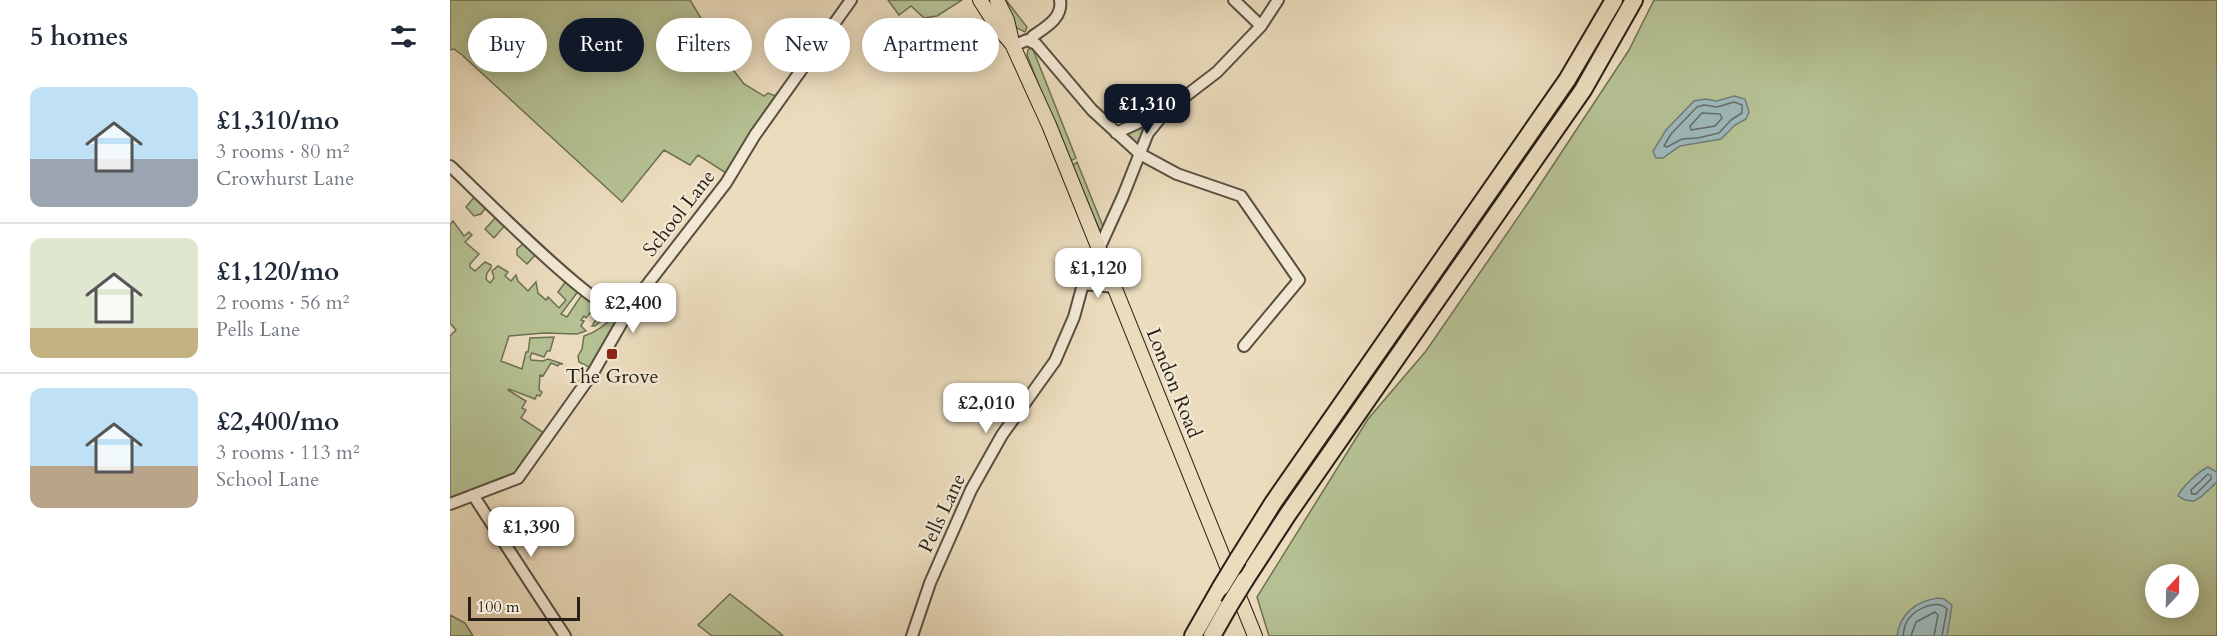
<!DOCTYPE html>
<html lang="en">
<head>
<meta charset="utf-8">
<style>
  :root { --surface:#fff; --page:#f6f6f7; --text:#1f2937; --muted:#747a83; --line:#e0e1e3; --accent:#111827 }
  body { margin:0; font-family:Cardo,serif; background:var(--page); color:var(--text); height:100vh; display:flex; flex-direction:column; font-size:22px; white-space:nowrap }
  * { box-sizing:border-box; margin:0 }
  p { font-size:20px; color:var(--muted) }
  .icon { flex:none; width:33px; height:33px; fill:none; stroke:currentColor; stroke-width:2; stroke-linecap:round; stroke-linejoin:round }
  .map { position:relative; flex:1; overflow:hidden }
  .details { display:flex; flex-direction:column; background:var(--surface); width:450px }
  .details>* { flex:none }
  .banner { position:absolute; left:18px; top:18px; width:570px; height:54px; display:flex; gap:12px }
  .needle { width:39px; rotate:22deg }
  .controls { position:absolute; left:1695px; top:564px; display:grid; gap:12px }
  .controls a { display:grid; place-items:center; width:54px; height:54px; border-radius:50%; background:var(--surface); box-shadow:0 3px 15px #0003; font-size:30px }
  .scale { position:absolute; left:18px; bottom:15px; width:112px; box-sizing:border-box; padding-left:6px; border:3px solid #282016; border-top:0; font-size:16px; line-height:21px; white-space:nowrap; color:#282016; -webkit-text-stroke:4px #f2e8d4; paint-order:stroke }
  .price { position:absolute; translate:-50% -51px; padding:0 14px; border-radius:12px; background:#fff; color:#222; font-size:20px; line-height:39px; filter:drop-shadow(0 2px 3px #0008) }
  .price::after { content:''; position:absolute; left:50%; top:36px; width:18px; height:14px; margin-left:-9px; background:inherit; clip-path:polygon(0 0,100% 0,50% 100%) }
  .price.selected { background:var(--accent); color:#fff }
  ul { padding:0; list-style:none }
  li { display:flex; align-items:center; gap:18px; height:150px; padding:0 30px }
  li+li { border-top:2px solid var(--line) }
  li span { display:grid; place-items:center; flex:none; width:168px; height:120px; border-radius:12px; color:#555 }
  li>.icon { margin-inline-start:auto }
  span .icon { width:72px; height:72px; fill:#fffc; stroke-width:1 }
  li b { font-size:26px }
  h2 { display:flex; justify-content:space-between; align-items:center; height:72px; padding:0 30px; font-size:26px }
  .chip { padding:0 21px; border-radius:27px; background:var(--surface); box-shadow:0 3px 15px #0003; font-size:21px; line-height:54px }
  .chip.selected { background:var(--accent); color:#fff }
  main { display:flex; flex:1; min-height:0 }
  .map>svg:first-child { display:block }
  .green { fill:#b5c193; stroke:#6e7054; stroke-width:1.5; fill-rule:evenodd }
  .water { fill:#9eb9bc; stroke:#6f7c7a; stroke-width:1.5 }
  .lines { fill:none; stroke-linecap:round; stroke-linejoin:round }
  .shore { stroke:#636c69; stroke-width:1.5 }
  .minor-casing { stroke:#594f40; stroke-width:14 }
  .major-casing { stroke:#282016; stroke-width:16 }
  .highway-casing { stroke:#282016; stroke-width:20 }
  .minor { stroke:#f2e8d4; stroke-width:10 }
  .major { stroke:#ebdcbd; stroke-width:14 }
  .highway { stroke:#ebdcbd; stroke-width:16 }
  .highway-bridge-casing { stroke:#282016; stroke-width:20; stroke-linecap:butt }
  .highway-bridge { stroke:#ebdcbd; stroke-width:16 }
  .poi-dot { fill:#8f2418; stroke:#f2e8d4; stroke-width:2 }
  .labels { text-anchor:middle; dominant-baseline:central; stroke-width:4.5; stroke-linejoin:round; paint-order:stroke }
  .street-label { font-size:20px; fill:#282016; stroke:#f2e8d4 }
  .poi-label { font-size:20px; fill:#282016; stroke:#f2e8d4 }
</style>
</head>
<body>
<main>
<section class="details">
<h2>5 homes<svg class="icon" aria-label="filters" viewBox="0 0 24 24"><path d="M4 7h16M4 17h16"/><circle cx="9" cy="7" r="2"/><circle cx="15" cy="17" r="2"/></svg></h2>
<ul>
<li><span style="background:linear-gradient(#bfe0f5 60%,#9aa5b1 0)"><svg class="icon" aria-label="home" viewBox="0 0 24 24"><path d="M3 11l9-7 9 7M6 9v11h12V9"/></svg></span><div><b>£1,310/mo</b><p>3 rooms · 80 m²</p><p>Crowhurst Lane</p></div></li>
<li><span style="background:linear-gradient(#dfe7d0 75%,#c2b280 0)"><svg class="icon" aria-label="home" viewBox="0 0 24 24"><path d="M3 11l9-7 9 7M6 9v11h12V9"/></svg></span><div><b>£1,120/mo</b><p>2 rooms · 56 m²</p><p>Pells Lane</p></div></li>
<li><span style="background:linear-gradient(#bfe0f5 65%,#b9a48a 0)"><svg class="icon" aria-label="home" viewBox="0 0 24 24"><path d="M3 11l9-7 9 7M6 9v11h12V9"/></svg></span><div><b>£2,400/mo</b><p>3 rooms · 113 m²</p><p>School Lane</p></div></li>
</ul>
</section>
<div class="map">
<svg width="1767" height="636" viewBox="0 0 1767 636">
  <rect width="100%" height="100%" fill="#ebdcbd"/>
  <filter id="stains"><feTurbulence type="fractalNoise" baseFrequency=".00333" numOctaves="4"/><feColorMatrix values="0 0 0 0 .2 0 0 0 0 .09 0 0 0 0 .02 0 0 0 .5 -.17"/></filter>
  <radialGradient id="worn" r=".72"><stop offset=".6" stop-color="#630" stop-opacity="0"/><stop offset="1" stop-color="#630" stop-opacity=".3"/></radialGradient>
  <path class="green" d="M0 0H240L278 63 294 84 314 96 318 93 326 96 303 128 301 135 276 173 248 155 240 165 214 150 172 202 12 55 4 49 0 50Z
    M438 0H512L487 16 474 18 461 6 449 15Z
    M551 0H556L577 27 575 32 565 27Z
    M1204 0H1767V636H819L807 597 918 419 976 351 1082 197 1179 50ZM1706 574H1738V608H1706Z
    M582 47 626 158 623 160 618 159 577 55 578 50Z
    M703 119 689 147 683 145 675 132Z
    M627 162 654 229 651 233 622 166Z
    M26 195 37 206 31 214 24 216 16 207Z
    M47 216 56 224 44 238 35 229Z
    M3 221 14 236 19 232 22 235 15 242 29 254 20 264V267L25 271 35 262 41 265V268L37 273 36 279 40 283 44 278 42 271 48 266 58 272 55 276 61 281 66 275 68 281 78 291 86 282 88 293 96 300 98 297 109 308 116 300 108 292 117 280 129 290 111 314 117 317 133 293 150 306 148 310 157 316 161 312 145 326H142L147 318 140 313 136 318 134 316 131 320 134 321 131 326 136 331 127 334 94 333 59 336 51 361 72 369 76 352H78L80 338 104 337 100 351H97L94 357 82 353 80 357 81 360 93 361 98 359 113 364H109L108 366 101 363 93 376 90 375 89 390 92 392 90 396 87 395 85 399 59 389 58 390 76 401 72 408 76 410 71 418 97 435 66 474 0 501V336L6 330 0 323V225Z
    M74 243 87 253 77 264 67 255V249Z
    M167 313H173L143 367H139L129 362 128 356 132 349 134 336C147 332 158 323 167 313Z
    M280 594 330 633 333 636H262L248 625Z
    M0 615 15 623 23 636H0Z"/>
  <path class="water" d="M1284 96 1295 99 1299 112 1296 119 1285 125 1271 139 1230 146 1213 158H1206L1203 151 1216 130 1244 101 1255 99 1267 101Z
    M1758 467 1767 472V482L1751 497 1744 501 1735 500 1728 496C1731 488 1749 471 1758 467Z
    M1488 598 1494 599 1502 605 1497 636H1447C1450 614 1466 601 1488 598Z"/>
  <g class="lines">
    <path class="shore" d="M1284 102 1292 105V113L1281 120 1269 133 1248 138 1232 139 1217 147 1214 146 1221 134 1247 107 1254 105 1267 107Z
      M1252 113 1270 114 1272 118 1265 126 1241 130 1240 126Z
      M1758 474 1761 476V479L1746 494H1742L1741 490Z
      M1453 636C1454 629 1455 622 1460 617 1468 608 1488 599 1497 609L1492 636
      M1461 636 1466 622 1485 612 1488 615 1484 636"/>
    <defs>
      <path id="minor" d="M784 0 811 26
        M581 40 583 36C596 27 613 18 610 0
        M563 46 577 40 586 44 642 110 690 154 727 174 791 196 849 280 794 346
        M666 133 712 112
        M0 166C25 189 142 308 167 310 174 310 178 307 183 303
        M633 284 665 287
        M23 495 115 636
        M0 504 68 478 144 371 183 303 276 183 305 135 401 0
        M462 636 480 583 521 490 552 435 605 361 624 317 633 284 673 196 698 133 716 111 767 72 811 26 828 0"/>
      <path id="major" d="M530 0 546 25 562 44
        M547 0 557 20 563 46 599 125 805 636"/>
      <path id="highway" d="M788 559 823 503 1117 80 1164 0
        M795 580 838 514 1133 90 1184 0
        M743 636 771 587
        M762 636 779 606"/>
    </defs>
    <use href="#minor" class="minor-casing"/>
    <use href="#major" class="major-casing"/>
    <use href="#highway" class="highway-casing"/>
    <use href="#minor" class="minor"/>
    <use href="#major" class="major"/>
    <use href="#highway" class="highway"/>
    <defs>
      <path id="highway-bridge" d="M771 587 788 559
        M779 606 795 580"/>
    </defs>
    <use href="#highway-bridge" class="highway-bridge-casing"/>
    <use href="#highway-bridge" class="highway-bridge"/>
  </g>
  <rect class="poi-dot" x="156" y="348" width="12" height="12" rx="3"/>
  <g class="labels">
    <g class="street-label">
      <text transform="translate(229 213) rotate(-52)">School Lane</text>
      <text transform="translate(724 383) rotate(68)">London Road</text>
      <text transform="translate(492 513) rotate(-65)">Pells Lane</text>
    </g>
    <g class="poi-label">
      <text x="162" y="376">The Grove</text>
    </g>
  </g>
  <rect width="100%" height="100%" filter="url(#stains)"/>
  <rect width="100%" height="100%" fill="url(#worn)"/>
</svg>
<div class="controls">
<a><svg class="needle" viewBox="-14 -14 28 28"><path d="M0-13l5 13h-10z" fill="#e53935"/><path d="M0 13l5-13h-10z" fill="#747a83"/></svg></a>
</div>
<div class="scale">100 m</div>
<b class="price selected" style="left:697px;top:135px">£1,310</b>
<b class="price" style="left:648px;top:299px">£1,120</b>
<b class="price" style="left:183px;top:334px">£2,400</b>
<b class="price" style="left:536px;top:434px">£2,010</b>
<b class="price" style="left:81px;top:558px">£1,390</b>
<div class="banner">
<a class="chip">Buy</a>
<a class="chip selected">Rent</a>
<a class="chip">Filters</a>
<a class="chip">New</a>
<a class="chip">Apartment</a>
</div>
</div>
</main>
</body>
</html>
